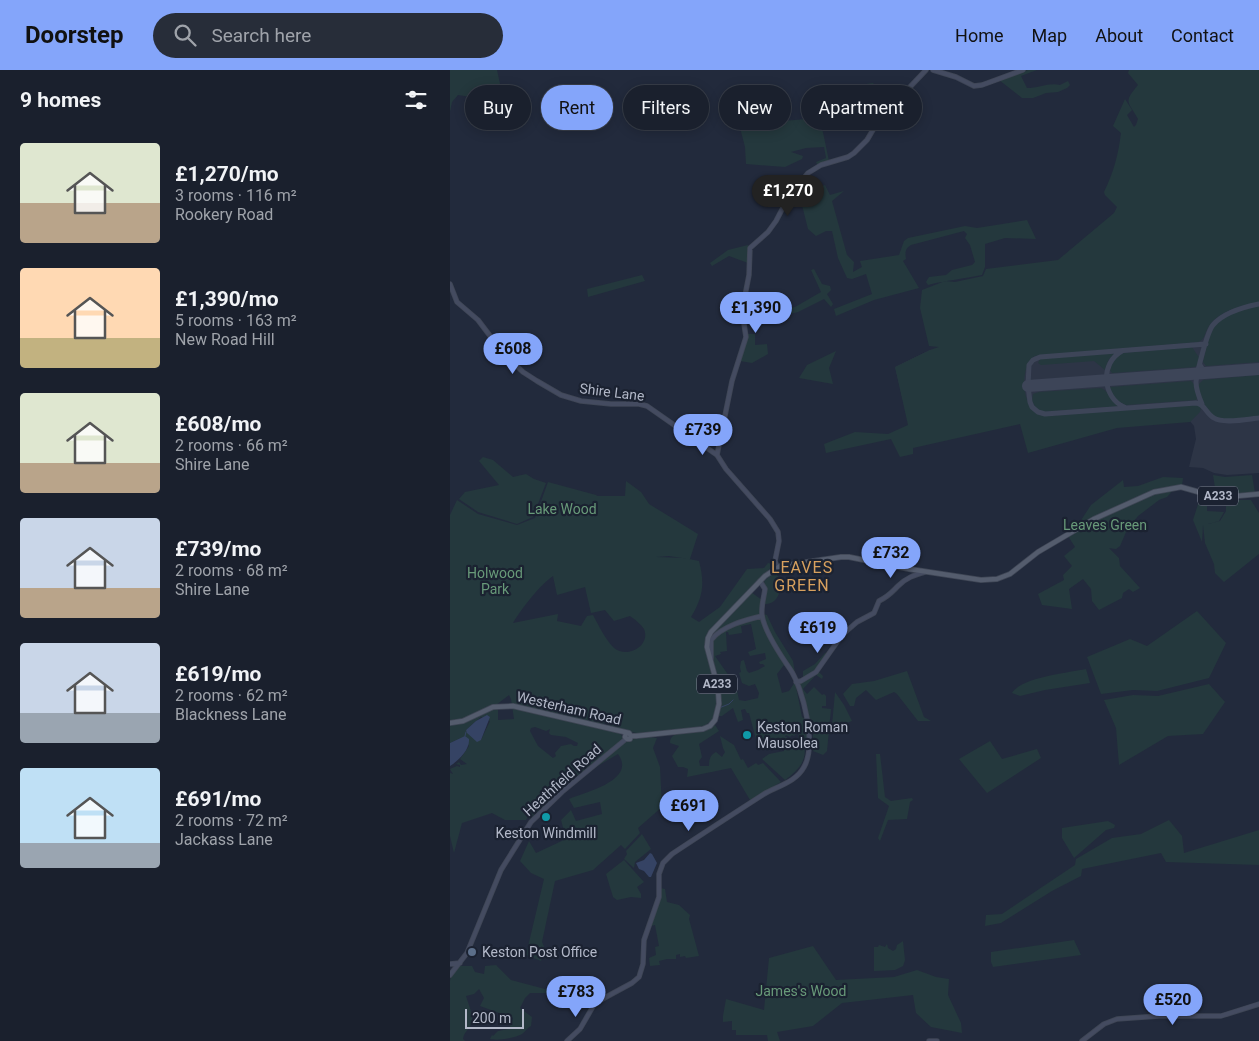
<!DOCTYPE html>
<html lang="en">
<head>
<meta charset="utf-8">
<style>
  :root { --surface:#1a202d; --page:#272d39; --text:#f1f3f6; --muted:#9fa3aa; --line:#383e49; --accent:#84a5fa }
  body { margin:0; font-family:Roboto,sans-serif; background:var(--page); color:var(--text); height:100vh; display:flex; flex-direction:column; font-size:19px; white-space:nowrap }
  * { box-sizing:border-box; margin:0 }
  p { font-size:16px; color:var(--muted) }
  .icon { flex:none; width:28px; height:28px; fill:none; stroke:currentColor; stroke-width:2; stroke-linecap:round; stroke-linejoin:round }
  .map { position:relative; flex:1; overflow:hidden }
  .panel { display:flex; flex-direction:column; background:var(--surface); width:450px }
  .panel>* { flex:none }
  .hud { position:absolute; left:15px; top:15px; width:475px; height:45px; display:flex; gap:10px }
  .scale { position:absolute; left:15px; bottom:12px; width:59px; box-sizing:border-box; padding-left:5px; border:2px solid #b2b8c8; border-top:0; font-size:14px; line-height:18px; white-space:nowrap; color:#b2b8c8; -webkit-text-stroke:4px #1b2231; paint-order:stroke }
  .price { position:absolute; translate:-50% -42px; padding:0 11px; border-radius:18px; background:var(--accent); color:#111; font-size:16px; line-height:32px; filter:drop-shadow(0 1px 2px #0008) }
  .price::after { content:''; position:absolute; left:50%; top:30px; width:15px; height:11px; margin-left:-8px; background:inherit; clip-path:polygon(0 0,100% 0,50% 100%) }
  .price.selected { background:#222; color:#fff }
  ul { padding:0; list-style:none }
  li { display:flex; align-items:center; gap:15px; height:125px; padding:0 20px }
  li span { display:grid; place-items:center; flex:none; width:140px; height:100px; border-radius:5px; color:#555 }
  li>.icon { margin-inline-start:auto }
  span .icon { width:60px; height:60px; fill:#fffc; stroke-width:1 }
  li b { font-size:21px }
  h2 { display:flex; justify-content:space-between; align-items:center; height:60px; padding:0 20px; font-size:21px }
  .tag { padding:0 18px; border-radius:22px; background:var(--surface); box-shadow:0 2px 12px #0003,0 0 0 1px var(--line); font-size:18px; line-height:45px }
  .tag.selected { background:var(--accent); color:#111 }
  header { display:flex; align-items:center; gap:30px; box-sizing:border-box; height:70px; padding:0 25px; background:var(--accent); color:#111 }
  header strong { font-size:24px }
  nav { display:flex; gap:28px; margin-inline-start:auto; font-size:18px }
  .search { width:350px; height:45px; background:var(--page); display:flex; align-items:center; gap:12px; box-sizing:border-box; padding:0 18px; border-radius:28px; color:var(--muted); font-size:19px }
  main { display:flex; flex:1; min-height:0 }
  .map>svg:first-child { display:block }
  .airport { fill:#2d3546 }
  .green { fill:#24383d; fill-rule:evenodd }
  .water { fill:#354364 }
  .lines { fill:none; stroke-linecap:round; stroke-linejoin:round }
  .stream { stroke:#354364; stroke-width:1 }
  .taxiway { stroke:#3d4558; stroke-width:5 }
  .runway { stroke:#3d4558; stroke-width:12 }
  .secondary-casing { stroke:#3f4655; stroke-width:5.5 }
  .primary-casing { stroke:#3f4655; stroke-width:6 }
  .secondary { stroke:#444b60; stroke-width:4 }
  .primary { stroke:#545c6d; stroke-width:4.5 }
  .culture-dot { fill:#0f9aa8; stroke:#1b2231; stroke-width:2 }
  .service-dot { fill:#5c6f8a; stroke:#1b2231; stroke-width:2 }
  .labels { text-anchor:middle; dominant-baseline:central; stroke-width:4.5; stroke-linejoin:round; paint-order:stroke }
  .shield { fill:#1b2231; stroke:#858b9b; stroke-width:1 }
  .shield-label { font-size:12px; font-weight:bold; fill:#b2b8c8 }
  .street-label { font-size:14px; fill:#b2b8c8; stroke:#1b2231 }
  .park-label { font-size:14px; fill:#689a79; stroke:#1b2231 }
  .poi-label { font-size:14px; fill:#b2b8c8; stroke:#1b2231; text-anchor:start }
  .quarter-label { font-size:16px; letter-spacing:1px; fill:#d7a05e; stroke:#1b2231 }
</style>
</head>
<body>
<header>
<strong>Doorstep</strong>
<div class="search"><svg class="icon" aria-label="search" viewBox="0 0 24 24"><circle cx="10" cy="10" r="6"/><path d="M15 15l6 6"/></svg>Search here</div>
<nav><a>Home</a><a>Map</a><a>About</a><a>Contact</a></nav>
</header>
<main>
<section class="panel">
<h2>9 homes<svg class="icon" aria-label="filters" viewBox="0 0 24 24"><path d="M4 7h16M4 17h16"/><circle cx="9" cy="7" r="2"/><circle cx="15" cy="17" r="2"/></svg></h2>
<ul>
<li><span style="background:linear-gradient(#dfe7d0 60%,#b9a48a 0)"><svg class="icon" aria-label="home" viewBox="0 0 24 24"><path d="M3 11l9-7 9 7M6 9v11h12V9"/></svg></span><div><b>£1,270/mo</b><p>3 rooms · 116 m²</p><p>Rookery Road</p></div></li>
<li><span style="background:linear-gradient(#ffd9b3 70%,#c2b280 0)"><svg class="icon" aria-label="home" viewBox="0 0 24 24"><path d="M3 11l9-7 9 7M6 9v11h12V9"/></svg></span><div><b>£1,390/mo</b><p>5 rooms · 163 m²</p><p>New Road Hill</p></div></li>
<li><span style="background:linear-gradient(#dfe7d0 70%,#b9a48a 0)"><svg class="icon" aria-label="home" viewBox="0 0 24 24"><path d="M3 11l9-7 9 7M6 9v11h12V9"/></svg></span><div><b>£608/mo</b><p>2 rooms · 66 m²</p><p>Shire Lane</p></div></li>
<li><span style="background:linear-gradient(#c9d6e8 70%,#b9a48a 0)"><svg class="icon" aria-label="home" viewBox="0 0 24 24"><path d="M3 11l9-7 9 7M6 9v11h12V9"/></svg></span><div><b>£739/mo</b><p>2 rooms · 68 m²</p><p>Shire Lane</p></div></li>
<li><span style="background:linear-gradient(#c9d6e8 70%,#9aa5b1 0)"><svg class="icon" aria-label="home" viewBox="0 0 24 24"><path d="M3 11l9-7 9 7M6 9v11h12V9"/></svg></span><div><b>£619/mo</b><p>2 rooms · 62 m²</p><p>Blackness Lane</p></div></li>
<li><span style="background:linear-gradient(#bfe0f5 75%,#9aa5b1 0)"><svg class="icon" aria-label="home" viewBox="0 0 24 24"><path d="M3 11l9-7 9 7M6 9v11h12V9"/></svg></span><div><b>£691/mo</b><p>2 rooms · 72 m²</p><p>Jackass Lane</p></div></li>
</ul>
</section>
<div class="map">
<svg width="809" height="971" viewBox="0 0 809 971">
  <rect width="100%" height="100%" fill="#222a3c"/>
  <path class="airport" d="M809 192V403L777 405 764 403 753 398 739 397 746 369 744 356 730 339 573 352 459 356 445 297 480 280H505Z"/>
  <path class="green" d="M0 0H47L54 32 8 25 2 32 0 42Z
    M578 0H587L571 6 577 18C588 18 600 12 610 15L618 11 620 15 617 18 608 22 596 23 583 28H572L549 10Z
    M679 0H809V232C792 235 769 241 759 256 754 263 756 269 748 272L585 286C568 297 571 342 594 346L746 335 751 337 750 342 740 352 667 358 578 383 570 354 463 378V384L450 387 441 369 376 383 374 374 405 362 438 364 458 355 445 297 480 280 489 277 479 276 470 238 472 220 495 211 505 212 533 206 536 199 608 190 664 143 667 137 655 125 654 122C664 101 668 86 671 63L663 56 675 29 682 40 677 45 684 57 686 55 688 49C678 31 673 33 688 15L678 3Z
    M423 13 442 35 432 46 417 35 403 36 401 19 409 18V15Z
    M370 48 379 91 368 96 366 92 376 88 374 77 356 78 341 82 353 86 352 89 335 97 296 94 295 77 289 54 298 51 319 52Z
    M352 113 354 115 353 120 357 129 368 125 367 118 375 115 380 125 394 121 382 131 397 185 404 192 403 202 412 197 410 191 449 185 454 171 458 168 515 156 527 158 577 150 586 169 555 168 535 174V197L532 205C514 209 496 210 478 215L476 212 479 207 496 205 502 200 522 195 525 192 520 175 515 168 517 164 514 161 461 175C455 179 455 182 456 189L453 191 469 218 424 230 386 246 384 239 422 224 416 204 402 209 397 208 388 188 382 161H376L366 166 358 159 349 123H343Z
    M298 175V193L279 186 262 196 260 193 278 180Z
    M364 199 372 214 380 216 381 220 377 224 383 234 381 237 374 229 348 242 300 254 299 249 345 237 371 222 361 200Z
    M192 205 195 211 138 227 137 219Z
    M809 236V292L756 296 753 292C756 282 757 267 763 258 772 245 794 239 809 236Z
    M297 264H305V275L317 274 318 284 302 293 290 291Z
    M742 277 750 289 748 295 745 297 662 303 660 300 663 289 673 283Z
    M386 281 379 298 383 314 349 308 357 295Z
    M665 283 659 289 655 300 644 291 591 295 588 293 590 289Z
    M809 305V346C798 347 778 351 768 348 756 345 750 326 748 315L753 310Z
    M741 311 744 314 747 328 746 330 676 335 665 330 660 318V317Z
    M651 318C659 321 661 331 670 336L593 342 586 338 582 331 583 324 589 322Z
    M33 387 43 390 63 407 76 404 84 409 96 413 83 447 67 454 28 442 9 429 15 422 49 415 29 391Z
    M763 405 775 407 802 405 805 423 766 424Z
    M713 407 733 408 732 415H728L717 427 709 430 688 446 676 462 670 476 666 479 659 478 669 488 670 496 690 518 683 522 679 519 673 523 672 528 649 540 642 531 641 519 633 509 619 519 622 539 592 535 588 524 614 510 613 505 622 496 614 486 625 477 618 466 622 464 641 435 673 410 674 417 688 416Z
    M176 411 191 422 199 434 248 464 240 489 219 486 206 487 234 488 249 491C255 514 253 527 241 547L249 552 270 537 297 499 314 498 318 493 322 494V496L301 522 312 530 313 544 317 545 325 562 343 591 345 603H340L334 595 327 604 332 623 339 621 345 612 352 647 355 649 358 669 354 673 350 672 348 670 349 661 344 666 342 665 340 667 336 665 335 667H337L339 672 332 674 310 676V673H307L299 643H297L295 639 291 640 293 650 288 652 283 638 272 646H266L263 650 254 656 196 664H190L158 656 157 653 149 654 129 649 128 652 168 662 176 670 198 667 207 668 203 678 210 697 212 737 188 758 190 763 175 779 171 775 143 800 105 811 92 872 95 879 91 891 76 885 94 809 81 803 70 791 79 771 86 783 116 769 111 750 121 740 126 751 152 744 150 732 124 738 119 729C136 722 187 710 168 684L146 697 126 706 80 749 77 748 76 750H55L42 743 12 753 4 783 0 766V703L3 704 0 699 7 696 10 697V695L6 694 9 692 11 695 17 694 10 689 19 676 11 668 0 673V445L7 430 28 444 67 455 85 448 98 412 146 425 147 426H175ZM103 506 107 525 135 517 141 543 155 540 164 551 180 546C184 549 191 554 194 559 201 576 177 589 164 578 155 569 149 556 143 545L137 546 131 556 107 551 108 544 63 553C72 538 89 516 103 506ZM301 554 306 579 298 582 300 586 315 583 316 589 309 592 310 594H313L315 596 308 600 299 603 297 601 294 590 291 591 290 597 291 602 289 603 292 613 299 616 305 614 309 623 308 628 295 631 289 630 286 616 265 586 271 584 270 582 277 581 276 562H278L279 565 292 563 291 556ZM59 625 61 629 64 649 48 650V639L46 635ZM31 647 40 651 31 670 16 660ZM85 657 96 661 100 659 99 663 101 665 116 667 128 673 127 676H124L121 674 111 676 105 683 106 686 103 688 88 676 80 661 81 658Z
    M751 425 757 427V441L774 442 769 451 758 454 770 451 776 441V430H801L809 443V484L774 512 765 503 764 494 755 473 753 455 752 472 743 450Z
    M325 502 333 514C328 526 327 534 314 534L316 520 314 511Z
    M747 541 776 573 759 608 707 621 683 620 651 624 637 587 680 569 697 576Z
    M375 583 379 585 368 601 373 606 372 609 366 605 353 619 357 624 364 617 372 625 374 624 376 626V636H372V638L381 639 377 681 373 685 363 681V662L349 613 353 608V601L365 594Z
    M636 599 640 613 595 620 570 626 562 623C572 607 617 603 636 599Z
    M457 601 474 647 481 651H468L447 624 444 622 426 630 416 620 406 628 404 636H400L393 624 402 614 424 611Z
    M759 614 775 632 753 664 718 666 669 695 666 658 654 630 683 625 708 626Z
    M385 622 394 635 402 651 388 656 382 655Z
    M265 655 269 661 249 674 252 687 249 691 250 696H259C259 690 260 685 266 682L272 687 275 682 273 678 270 666 284 675 291 690 293 689 298 698 306 693 308 695 313 693 331 712 300 730 281 698 237 707 238 699 233 697H228L222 686 229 676 220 673C220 656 252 667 265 655Z
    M540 671 552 689 587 679 591 688 537 723 509 689Z
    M354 676C358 691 346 702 335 710L312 689 319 684 334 681V677Z
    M426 684H430L435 727 441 731 462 728 463 730 460 732 457 749 438 750 430 771 428 768 439 736 428 728Z
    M719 750 732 766 734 783 809 760V795L716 792 711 783 632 799 631 806 602 821 551 853 535 856 536 845 552 844 625 795 626 789 662 768 691 764Z
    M658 751 665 755 664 758 656 760 624 788 612 768V758Z
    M192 764 201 779 185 792 184 798 174 789 177 784 176 781Z
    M174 790 194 812 187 817 191 824V828L181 827 167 830 163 827 156 804Z
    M210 818 215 819 217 832 229 835 240 845 239 849 249 886 236 888 235 886 230 887V884L226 885V889H217L209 891 210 895 200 896 199 888 206 885 205 877 209 876 205 855 201 856 211 828Z
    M624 870 631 885 543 897 541 892V882Z
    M453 871 455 890 453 896 445 900 424 901V877H428L429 875 435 877 437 874 438 878 443 881 446 879 447 875Z
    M363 876 386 910 444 907 467 900 486 907 499 909 498 925 511 953 512 963 481 957 466 943 463 925 392 933 363 956 327 962 330 971H318L317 965H286V960H282V951L273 952V946L276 929 314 940 319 888Z
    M46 895 61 910 110 923H80L75 928 70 938 82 947 81 956C77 958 76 961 72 964 66 968 47 971 40 969L42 965 43 966 48 961 59 959 63 948 30 936 34 928 29 919 24 924 16 926C19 937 26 948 19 958 16 962 14 963 13 969L15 971H0V911L1 906 10 896H22L25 902 34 904 35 896Z"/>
  <path class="water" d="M37 645 40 647 31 670 27 672 17 663 16 660 26 651Z
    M15 666 19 669C20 680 8 691 0 696V673Z
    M200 783 202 784 207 793 201 807H199L194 801 189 799 186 793 194 790Z"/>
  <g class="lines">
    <path class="stream" d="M269 638 279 634 283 630
      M15 666 16 662"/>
    <path class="taxiway" d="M756 274 590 287 583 290 579 295 578 316 580 332 582 337 588 342 595 344 746 333C755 334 756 344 764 348 773 354 798 349 809 348
      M672 281C650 293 652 327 674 337
      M741 304 747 301 750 295 753 300 760 303
      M752 334C749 327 746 320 746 312 747 302 757 262 763 255 773 243 794 237 809 234"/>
    <path class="runway" d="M578 316 809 299"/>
    <defs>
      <path id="secondary" d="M483 0 506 7 524 16 532 15 573 0
        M0 214 7 232 28 250 53 283 73 302 87 311 111 325 131 331 161 334H189L197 336 267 385 276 399 320 449 328 462 329 471 325 491 327 497
        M267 385 282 311 296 267 292 241 299 205 300 178 318 162 326 151 339 126 358 103 371 95 398 87 404 83 417 70 427 53 442 36 476 0
        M261 588V570C272 556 295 550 312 546
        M346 612 351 611 366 602 392 565 407 552 424 543 429 531C439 526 441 523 448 516 456 508 464 505 475 502
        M0 894 10 893
        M0 905 17 883 51 800 81 752 112 722 176 669
        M117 971 130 959 145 933 182 913 189 907 193 894 194 870 209 827V804L213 793 222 784C252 764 283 744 314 724 328 716 346 712 354 697 367 675 353 618 340 599 331 586 314 560 312 545 311 536 314 527 315 519L310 511
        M479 971H487
        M632 971 654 954 667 949 709 946H771L809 934"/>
      <path id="primary" d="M0 653 13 651 43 637 63 636 179 663 181 666H186L253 659 260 656 265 650 269 634 268 618 257 577 258 568 261 562 315 506 330 496 391 487H399L459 499 531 510 547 509 560 504 588 482 644 449 704 422 731 417 763 426 776 427 809 424
        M176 663 175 667 177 669H180L181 666"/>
    </defs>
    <use href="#secondary" class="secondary-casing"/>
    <use href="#primary" class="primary-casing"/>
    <use href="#secondary" class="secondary"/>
    <use href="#primary" class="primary"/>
  </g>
  <g class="culture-dot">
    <circle cx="297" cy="665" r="5"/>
    <circle cx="96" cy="747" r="5"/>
  </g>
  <circle class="service-dot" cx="22" cy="882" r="5"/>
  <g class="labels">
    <g class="shield">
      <rect x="748" y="416.5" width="40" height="19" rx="4"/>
      <rect x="247" y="604.5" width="40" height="19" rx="4"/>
    </g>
    <g class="shield-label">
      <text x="768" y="426">A233</text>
      <text x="267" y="614">A233</text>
    </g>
    <g class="street-label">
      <text transform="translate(162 322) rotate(7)">Shire Lane</text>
      <text transform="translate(119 638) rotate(13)">Westerham Road</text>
      <text transform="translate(112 710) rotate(-42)">Heathfield Road</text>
    </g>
    <g class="park-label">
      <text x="112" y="439">Lake Wood</text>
      <text x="655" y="455">Leaves Green</text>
      <text x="45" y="503">Holwood<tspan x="45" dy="16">Park</tspan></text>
      <text x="351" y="921">James's Wood</text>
    </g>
    <g class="poi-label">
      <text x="307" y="657">Keston Roman<tspan x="307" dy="16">Mausolea</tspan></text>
      <text x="96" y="763" text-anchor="middle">Keston Windmill</text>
      <text x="32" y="882">Keston Post Office</text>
    </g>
    <g class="quarter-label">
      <text x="352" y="497">LEAVES<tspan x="352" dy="18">GREEN</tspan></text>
    </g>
  </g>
</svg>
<div class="scale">200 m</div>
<b class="price selected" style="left:338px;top:147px">£1,270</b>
<b class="price" style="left:306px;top:264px">£1,390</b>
<b class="price" style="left:63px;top:305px">£608</b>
<b class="price" style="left:253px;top:386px">£739</b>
<b class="price" style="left:441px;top:509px">£732</b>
<b class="price" style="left:368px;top:584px">£619</b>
<b class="price" style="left:239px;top:762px">£691</b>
<b class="price" style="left:126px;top:948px">£783</b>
<b class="price" style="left:723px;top:956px">£520</b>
<div class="hud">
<a class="tag">Buy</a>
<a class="tag selected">Rent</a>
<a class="tag">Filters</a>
<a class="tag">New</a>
<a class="tag">Apartment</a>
</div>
</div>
</main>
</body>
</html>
